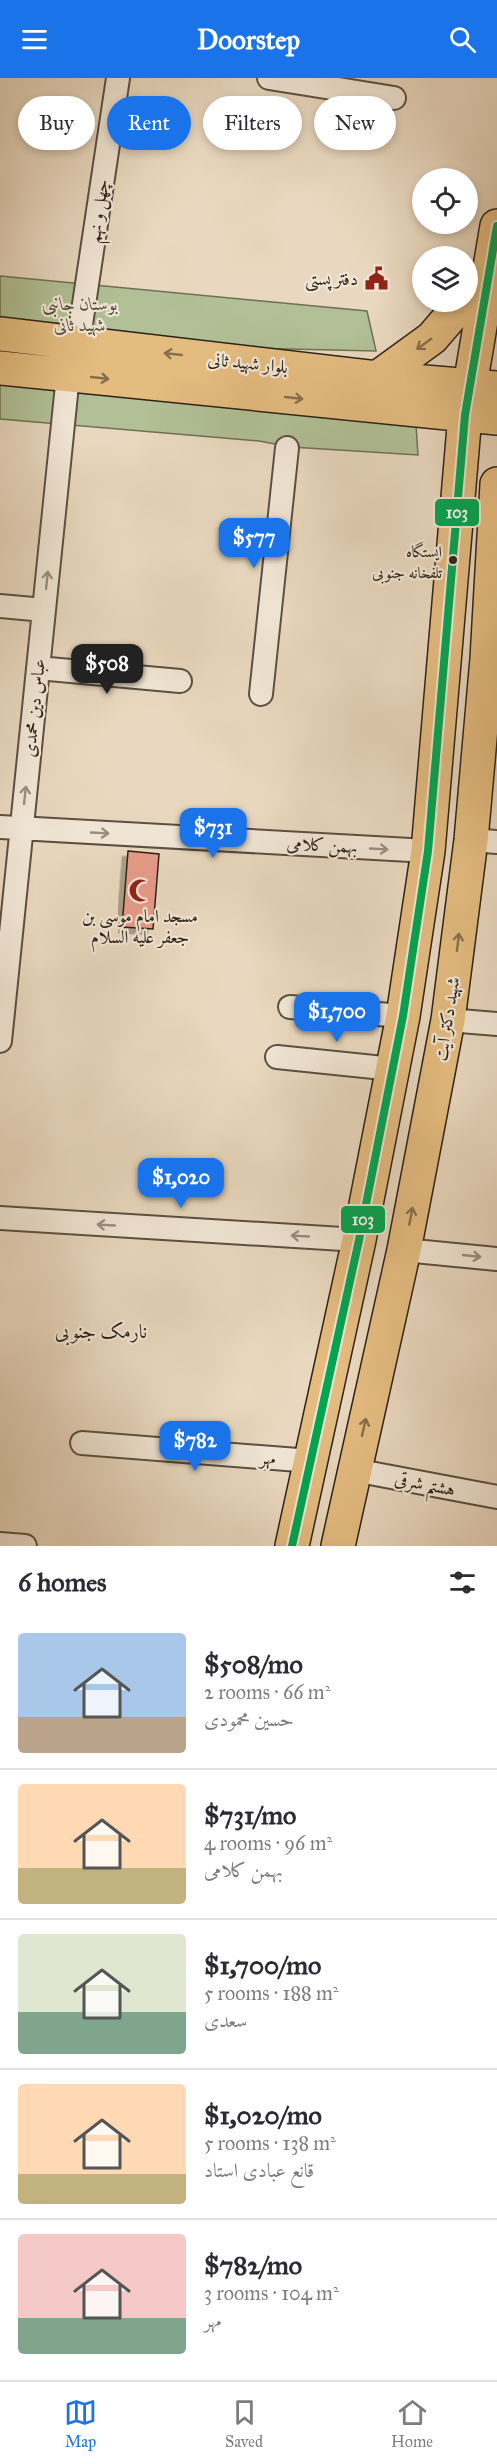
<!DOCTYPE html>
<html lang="en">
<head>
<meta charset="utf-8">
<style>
  :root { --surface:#fff; --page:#f7f7f7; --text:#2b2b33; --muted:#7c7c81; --line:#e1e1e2; --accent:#1a73e8 }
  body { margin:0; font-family:"IM FELL Great Primer",Amiri,serif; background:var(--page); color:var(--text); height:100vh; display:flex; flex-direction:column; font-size:22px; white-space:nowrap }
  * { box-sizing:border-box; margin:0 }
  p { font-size:20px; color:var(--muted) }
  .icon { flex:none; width:33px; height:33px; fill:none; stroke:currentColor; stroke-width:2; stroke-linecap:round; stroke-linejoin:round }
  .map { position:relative; height:1468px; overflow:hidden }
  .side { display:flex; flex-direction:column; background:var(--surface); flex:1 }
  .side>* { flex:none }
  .top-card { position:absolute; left:18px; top:18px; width:462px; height:54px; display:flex; gap:12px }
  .fabs { position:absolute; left:412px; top:90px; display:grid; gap:12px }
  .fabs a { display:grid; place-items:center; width:66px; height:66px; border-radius:50%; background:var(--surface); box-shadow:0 3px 9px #0003; font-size:30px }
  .price { position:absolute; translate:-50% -51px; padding:0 14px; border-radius:12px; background:var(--accent); color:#fff; font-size:20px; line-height:39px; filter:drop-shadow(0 2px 3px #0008) }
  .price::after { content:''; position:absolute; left:50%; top:36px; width:18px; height:14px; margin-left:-9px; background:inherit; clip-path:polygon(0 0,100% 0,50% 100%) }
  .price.on { background:#222; color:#fff }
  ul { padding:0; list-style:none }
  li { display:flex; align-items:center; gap:18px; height:150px; padding:0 18px }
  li+li { border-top:2px solid var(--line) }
  li span { display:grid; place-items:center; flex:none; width:168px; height:120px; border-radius:6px; color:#555 }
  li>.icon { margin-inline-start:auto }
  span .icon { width:72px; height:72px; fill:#fffc; stroke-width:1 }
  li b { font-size:26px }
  h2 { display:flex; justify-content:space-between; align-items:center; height:72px; padding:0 18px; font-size:26px }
  .pill { padding:0 21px; border-radius:27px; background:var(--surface); box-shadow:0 3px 9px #0003; font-size:21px; line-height:54px }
  .pill.on { background:var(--accent); color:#fff }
  header { display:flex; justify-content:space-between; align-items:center; height:78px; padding:0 18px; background:var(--accent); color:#fff; font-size:27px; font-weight:700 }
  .tabs { display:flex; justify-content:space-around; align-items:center; height:84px; border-top:2px solid var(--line); background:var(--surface); font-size:16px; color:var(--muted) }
  .tabs a { display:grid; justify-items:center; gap:3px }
  .tabs .on { color:var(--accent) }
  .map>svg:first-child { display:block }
  .green { fill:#b1c096; stroke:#6e7157; stroke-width:1.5 }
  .building { fill:#e79b8a; stroke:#2c2218; stroke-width:1.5; filter:url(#shadow) }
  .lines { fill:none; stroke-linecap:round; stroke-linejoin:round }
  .street-casing { stroke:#5b5042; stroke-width:26 }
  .primary-casing { stroke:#2c2218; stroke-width:36 }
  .street { stroke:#f1e6d5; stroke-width:22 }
  .primary { stroke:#e4bc80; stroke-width:33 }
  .bus-1-casing { stroke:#f1e6d5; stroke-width:12 }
  .bus-1 { stroke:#00a651; stroke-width:8 }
  .oneway { stroke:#886f4c }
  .oneway2 { stroke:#988e80 }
  .bus-dot { fill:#2c2218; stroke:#f1e6d5; stroke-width:2 }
  .labels { text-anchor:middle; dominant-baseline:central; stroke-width:4.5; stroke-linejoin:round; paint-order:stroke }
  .bus-label { font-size:16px; fill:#2c2218; stroke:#f1e6d5; text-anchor:end }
  .street-label { font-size:18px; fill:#2c2218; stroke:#f1e6d5 }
  .poi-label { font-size:18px; fill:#2c2218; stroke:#f1e6d5; text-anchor:end }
  .park-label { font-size:18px; font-style:italic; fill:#4d4a38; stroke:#f1e6d5 }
  .neighbourhood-label { font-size:20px; fill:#2c2218; stroke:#f1e6d5 }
  .line-badge { stroke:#f1e6d5; stroke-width:2 }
  .badge-label { font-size:16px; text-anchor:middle; font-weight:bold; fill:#fff }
</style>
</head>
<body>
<header><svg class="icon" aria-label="menu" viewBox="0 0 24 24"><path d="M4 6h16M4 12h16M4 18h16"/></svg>Doorstep<svg class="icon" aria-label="search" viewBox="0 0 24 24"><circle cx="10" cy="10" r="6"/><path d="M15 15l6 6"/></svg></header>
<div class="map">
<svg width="497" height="1468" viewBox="0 0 497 1468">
  <defs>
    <filter id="shadow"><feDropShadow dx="-5.5" dy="5.5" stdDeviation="0" flood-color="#0004"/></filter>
  </defs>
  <rect width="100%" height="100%" fill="#e9d8bf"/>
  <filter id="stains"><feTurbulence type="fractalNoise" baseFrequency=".00333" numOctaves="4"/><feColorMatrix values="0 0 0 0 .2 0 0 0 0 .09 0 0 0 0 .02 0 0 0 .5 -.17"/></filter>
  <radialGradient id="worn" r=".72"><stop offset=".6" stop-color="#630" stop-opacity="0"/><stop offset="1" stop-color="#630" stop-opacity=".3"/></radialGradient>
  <path class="green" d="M0 198 367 233 376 273 78 266 0 256Z
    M0 290 415 332 418 377 291 369 259 363 0 341Z"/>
  <path class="building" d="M128 773 159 776 153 851 122 849Z"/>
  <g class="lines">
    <defs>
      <path id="street" d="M269 0 394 20
        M78 266 118 0
        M0 528 44 532
        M38 590 180 603
        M261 616 287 370
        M0 749 428 773
        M471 762 497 764
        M290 929 403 938
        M448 942 497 946
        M0 963 68 297
        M277 979 393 991
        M0 1140 359 1162
        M404 1172 497 1181
        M82 1365 311 1383
        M354 1392 497 1419
        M0 1466 25 1468"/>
      <path id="primary" d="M0 256 377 300 497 310
        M0 290 497 340
        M377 300 432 260 463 224
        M292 1468 359 1162 403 938 428 773 465 337 497 148
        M338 1468 404 1172 448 942 471 762 487 581 497 406"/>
    </defs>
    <use href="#street" class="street-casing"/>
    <use href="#primary" class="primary-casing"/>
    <use href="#street" class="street"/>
    <use href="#primary" class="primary"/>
    <defs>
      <path id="bus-1" d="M292 1468 359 1162 403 938 428 773 465 337 497 148"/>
    </defs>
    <use href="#bus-1" class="bus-1-casing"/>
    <use href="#bus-1" class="bus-1"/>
  </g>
  <defs><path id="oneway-shaft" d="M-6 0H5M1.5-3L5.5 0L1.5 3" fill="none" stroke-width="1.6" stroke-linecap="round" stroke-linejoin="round" transform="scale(1.5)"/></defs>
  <g class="oneway">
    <use href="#oneway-shaft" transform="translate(424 266) rotate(144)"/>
    <use href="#oneway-shaft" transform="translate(173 276) rotate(-174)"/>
    <use href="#oneway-shaft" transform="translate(100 300) rotate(6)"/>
    <use href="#oneway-shaft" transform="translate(294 320) rotate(6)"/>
    <use href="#oneway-shaft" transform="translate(458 864) rotate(-83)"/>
    <use href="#oneway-shaft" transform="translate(411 1138) rotate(-79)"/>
    <use href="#oneway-shaft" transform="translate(364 1349) rotate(-77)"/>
  </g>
  <g class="oneway2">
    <use href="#oneway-shaft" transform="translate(47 502) rotate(-84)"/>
    <use href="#oneway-shaft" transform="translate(25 717) rotate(-84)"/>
    <use href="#oneway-shaft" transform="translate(100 755) rotate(3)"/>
    <use href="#oneway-shaft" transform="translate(379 771) rotate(3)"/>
    <use href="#oneway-shaft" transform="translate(106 1147) rotate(-177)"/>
    <use href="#oneway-shaft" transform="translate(300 1158) rotate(-177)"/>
    <use href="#oneway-shaft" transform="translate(472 1178) rotate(6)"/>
  </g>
  <defs>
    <symbol id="civic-bare" viewBox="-9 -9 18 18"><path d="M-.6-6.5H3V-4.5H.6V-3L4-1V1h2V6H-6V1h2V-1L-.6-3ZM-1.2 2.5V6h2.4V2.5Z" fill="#8f2418" stroke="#f1e6d5" stroke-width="2.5" paint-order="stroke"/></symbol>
    <symbol id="mosque-bare" viewBox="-9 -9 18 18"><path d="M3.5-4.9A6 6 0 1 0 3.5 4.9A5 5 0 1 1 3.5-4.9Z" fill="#8f2418" stroke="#f1e6d5" stroke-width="2.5" paint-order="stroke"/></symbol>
  </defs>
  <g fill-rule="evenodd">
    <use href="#civic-bare" x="360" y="184" width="33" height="33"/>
    <use href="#mosque-bare" x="124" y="796" width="33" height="33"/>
  </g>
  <circle class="bus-dot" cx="453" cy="482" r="5"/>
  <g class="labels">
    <g class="bus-label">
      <text x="442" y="473">ایستگاه<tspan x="442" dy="21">تلفخانه جنوبی</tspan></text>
    </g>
    <g class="street-label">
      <text transform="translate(98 133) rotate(-82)">چهل و نهم</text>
      <text transform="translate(248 285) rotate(6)">بلوار شهید ثانی</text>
      <text transform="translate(34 630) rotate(-84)">عباس دین محمدی</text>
      <text transform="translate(322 767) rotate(3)">بهمن کلامی</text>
      <text transform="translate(447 941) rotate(-81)">شهید دکتر آیت</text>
      <text transform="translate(268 1380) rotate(4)">مهر</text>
      <text transform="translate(425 1406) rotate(11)">هشتم شرقی</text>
    </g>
    <g class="poi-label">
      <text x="358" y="201">دفتر پستی</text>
      <text x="140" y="838" text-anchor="middle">مسجد امام موسی بن<tspan x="140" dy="21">جعفر علیه السلام</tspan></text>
    </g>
    <g class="park-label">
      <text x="80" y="226">بوستان جانبی<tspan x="80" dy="21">شهید ثانی</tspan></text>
    </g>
    <g class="neighbourhood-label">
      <text x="101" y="1253">نارمک جنوبی</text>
    </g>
  </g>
  <g class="line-badge">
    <rect x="434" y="420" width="46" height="29" rx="6" fill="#00a651"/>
    <rect x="340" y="1127" width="46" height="29" rx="6" fill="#00a651"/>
  </g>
  <g class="badge-label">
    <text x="457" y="440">103</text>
    <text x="363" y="1147">103</text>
  </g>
  <rect width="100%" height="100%" filter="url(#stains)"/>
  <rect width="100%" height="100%" fill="url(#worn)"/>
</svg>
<div class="fabs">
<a><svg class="icon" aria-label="locate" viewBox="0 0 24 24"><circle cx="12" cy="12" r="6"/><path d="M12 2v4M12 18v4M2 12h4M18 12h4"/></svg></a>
<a><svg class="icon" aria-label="layers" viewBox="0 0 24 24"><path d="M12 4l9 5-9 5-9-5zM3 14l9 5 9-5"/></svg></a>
</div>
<b class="price" style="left:254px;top:491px">$577</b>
<b class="price on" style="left:107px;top:617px">$508</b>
<b class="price" style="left:213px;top:781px">$731</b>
<b class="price" style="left:337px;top:965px">$1,700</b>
<b class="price" style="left:181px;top:1131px">$1,020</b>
<b class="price" style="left:195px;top:1394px">$782</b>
<div class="top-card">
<a class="pill">Buy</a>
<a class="pill on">Rent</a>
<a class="pill">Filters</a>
<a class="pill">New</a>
</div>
</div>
<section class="side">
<h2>6 homes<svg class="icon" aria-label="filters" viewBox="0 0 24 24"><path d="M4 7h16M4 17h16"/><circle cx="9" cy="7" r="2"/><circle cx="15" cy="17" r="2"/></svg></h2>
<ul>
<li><span style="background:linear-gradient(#a9c7e8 70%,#b9a48a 0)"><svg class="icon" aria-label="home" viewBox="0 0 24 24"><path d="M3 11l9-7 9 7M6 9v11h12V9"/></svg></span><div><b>$508/mo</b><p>2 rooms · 66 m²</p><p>حسین محمودی</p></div></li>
<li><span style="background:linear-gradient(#ffd9b3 70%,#c2b280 0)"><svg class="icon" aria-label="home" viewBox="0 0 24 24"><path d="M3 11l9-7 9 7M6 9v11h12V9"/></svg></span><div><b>$731/mo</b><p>4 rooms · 96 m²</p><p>بهمن کلامی</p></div></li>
<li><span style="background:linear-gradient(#dfe7d0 65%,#7fa58c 0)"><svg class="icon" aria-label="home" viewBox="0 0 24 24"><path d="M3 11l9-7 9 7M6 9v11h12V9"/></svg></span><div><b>$1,700/mo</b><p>5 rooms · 188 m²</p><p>سعدی</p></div></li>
<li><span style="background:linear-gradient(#ffd9b3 75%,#c2b280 0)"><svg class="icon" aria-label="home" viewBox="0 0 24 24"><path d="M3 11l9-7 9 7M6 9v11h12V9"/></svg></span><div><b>$1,020/mo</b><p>5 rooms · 138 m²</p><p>قانع عبادی استاد</p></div></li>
<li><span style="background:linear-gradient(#f6c9c9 70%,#7fa58c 0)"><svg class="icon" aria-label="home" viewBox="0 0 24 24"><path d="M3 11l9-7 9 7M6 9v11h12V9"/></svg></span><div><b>$782/mo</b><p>3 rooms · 104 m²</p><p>مهر</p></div></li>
</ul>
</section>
<nav class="tabs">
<a class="on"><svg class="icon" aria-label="map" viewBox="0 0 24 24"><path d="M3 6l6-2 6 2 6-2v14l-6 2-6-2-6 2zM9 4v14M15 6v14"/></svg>Map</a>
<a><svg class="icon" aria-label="saved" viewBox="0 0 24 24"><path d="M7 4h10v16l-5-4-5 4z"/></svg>Saved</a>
<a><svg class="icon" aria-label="home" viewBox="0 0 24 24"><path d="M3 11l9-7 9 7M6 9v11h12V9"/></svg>Home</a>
</nav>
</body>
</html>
